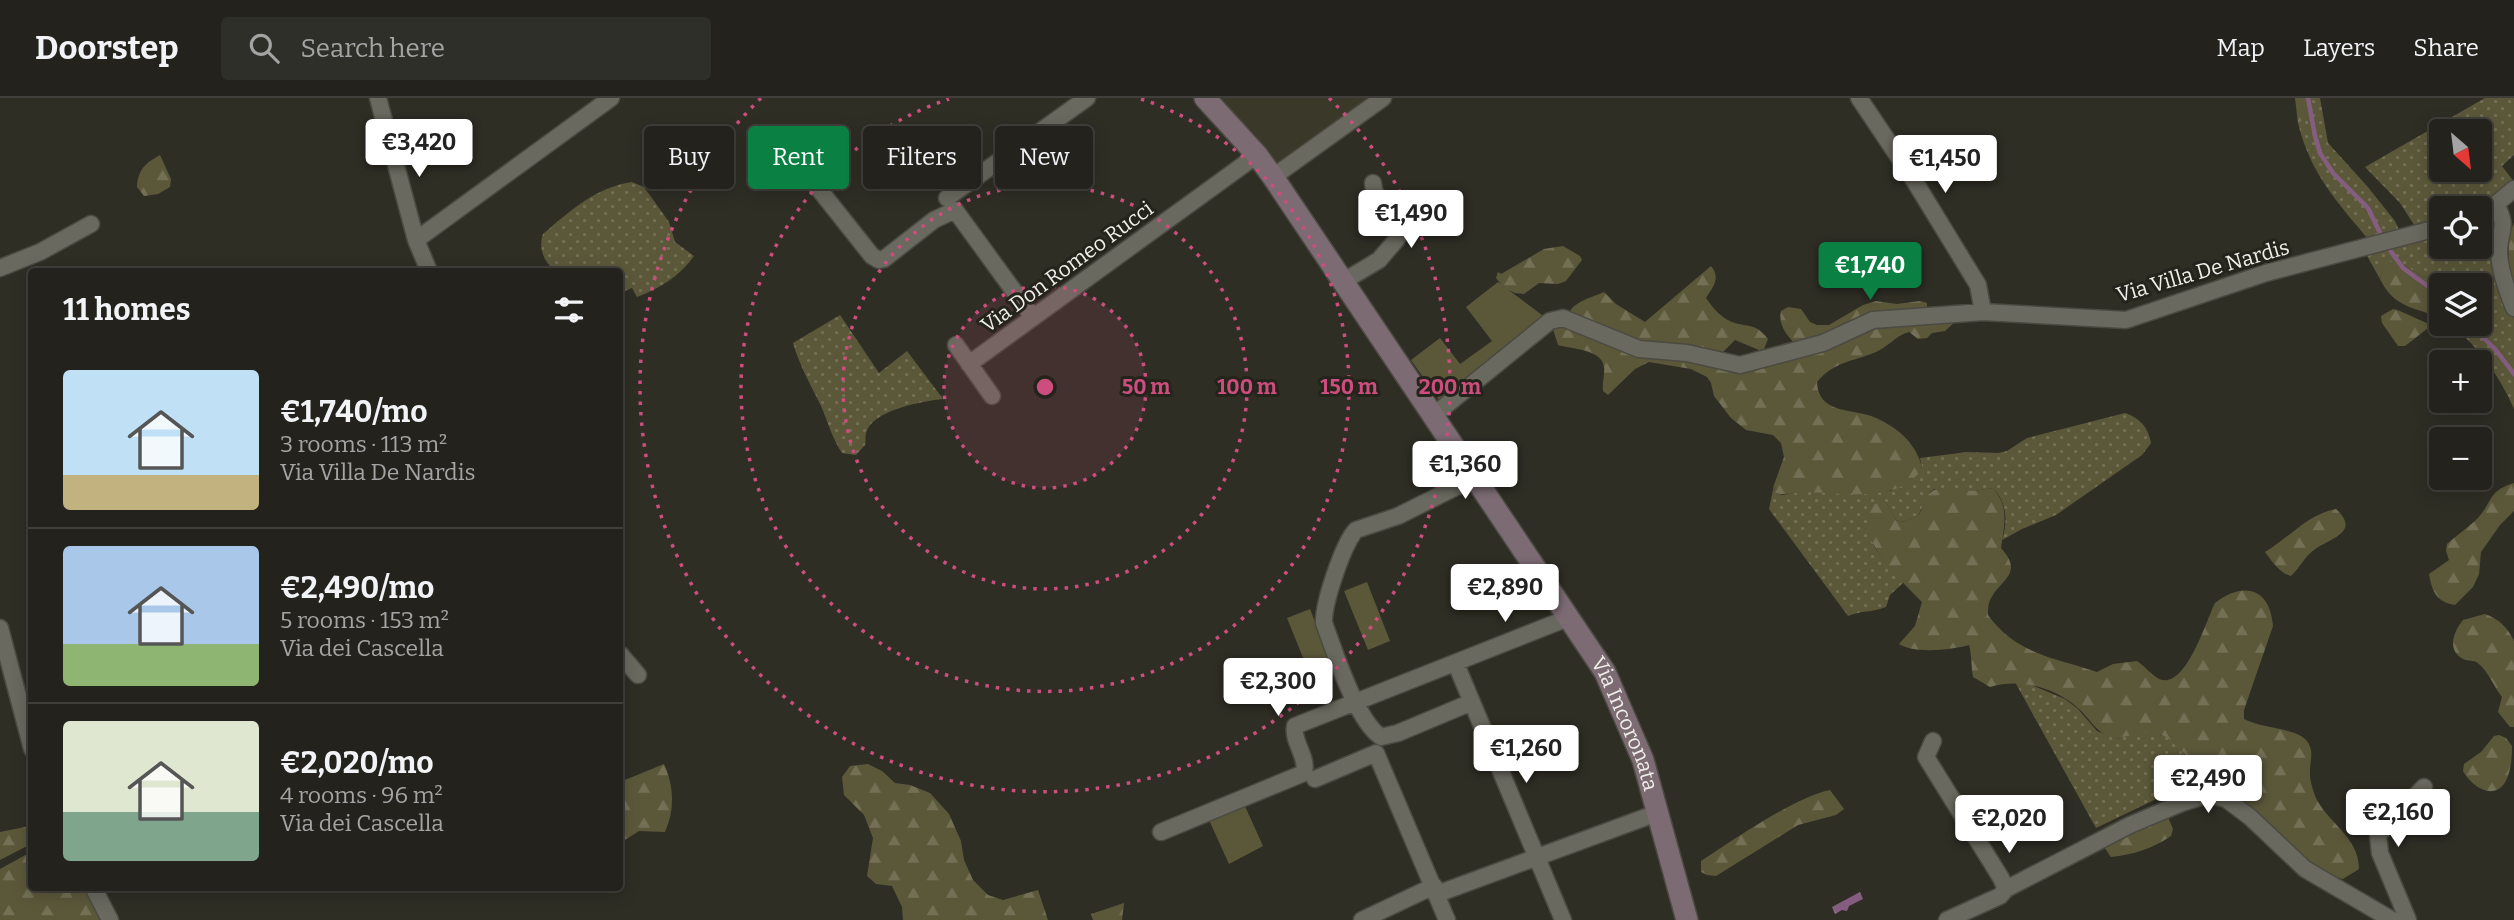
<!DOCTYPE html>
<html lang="en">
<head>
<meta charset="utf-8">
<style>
  :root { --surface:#23221c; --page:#2f2f29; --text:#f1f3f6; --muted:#a3a4a3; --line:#403f3b; --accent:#0b8043 }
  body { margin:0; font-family:Bitter,serif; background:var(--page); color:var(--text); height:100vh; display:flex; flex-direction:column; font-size:26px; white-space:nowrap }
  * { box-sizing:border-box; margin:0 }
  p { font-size:23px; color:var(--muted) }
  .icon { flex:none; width:38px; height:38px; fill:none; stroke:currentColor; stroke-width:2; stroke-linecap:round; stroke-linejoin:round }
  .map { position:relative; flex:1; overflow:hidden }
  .side { position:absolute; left:28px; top:170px; width:595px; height:623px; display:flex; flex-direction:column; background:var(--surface); border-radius:7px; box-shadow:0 4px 18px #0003,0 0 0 2px var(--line) }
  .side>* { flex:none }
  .top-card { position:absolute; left:644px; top:28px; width:665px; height:63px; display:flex; gap:14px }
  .needle { width:46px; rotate:152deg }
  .fabs { position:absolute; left:2429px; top:21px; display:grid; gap:14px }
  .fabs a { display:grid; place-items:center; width:63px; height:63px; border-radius:7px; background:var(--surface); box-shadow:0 4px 18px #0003,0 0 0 2px var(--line); font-size:35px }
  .price { position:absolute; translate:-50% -60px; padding:0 16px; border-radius:7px; background:#fff; color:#222; font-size:23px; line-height:46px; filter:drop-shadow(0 2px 4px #0008) }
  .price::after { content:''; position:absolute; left:50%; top:42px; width:21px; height:16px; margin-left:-10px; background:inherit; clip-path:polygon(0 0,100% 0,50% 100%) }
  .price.selected { background:var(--accent); color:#fff }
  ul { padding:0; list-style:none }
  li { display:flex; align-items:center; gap:21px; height:175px; padding:0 35px }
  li+li { border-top:2px solid var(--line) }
  li span { display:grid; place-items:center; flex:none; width:196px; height:140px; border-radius:7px; color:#555 }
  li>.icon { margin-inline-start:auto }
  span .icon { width:84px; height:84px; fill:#fffc; stroke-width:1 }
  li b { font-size:30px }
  h2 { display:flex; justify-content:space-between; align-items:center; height:84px; padding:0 35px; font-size:30px }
  .tag { padding:0 24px; border-radius:7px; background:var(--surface); box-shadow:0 4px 18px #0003,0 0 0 2px var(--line); font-size:24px; line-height:63px }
  .tag.selected { background:var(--accent); color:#fff }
  header { display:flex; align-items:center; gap:42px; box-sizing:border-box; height:98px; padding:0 35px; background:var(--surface); border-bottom:2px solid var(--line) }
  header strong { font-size:33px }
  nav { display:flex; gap:38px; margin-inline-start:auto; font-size:24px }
  .search { width:490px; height:63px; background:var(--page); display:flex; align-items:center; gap:18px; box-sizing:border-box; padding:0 24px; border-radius:7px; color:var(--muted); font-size:26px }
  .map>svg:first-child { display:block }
  .built { fill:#393829 }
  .grass { fill:url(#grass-dots); fill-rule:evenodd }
  .forest { fill:url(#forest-firs) }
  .garden { fill:#5b583a }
  .water { fill:url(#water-waves) }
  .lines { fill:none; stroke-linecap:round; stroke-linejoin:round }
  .stream { stroke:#855d80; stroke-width:4.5 }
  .street-casing { stroke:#4b4a42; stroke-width:19 }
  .secondary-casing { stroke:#4b4a42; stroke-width:24 }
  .street { stroke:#6a695f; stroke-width:16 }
  .secondary { stroke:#7c6b73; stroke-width:21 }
  .ring { fill:none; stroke:#cd4e7e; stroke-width:3.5; stroke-dasharray:3.5 7 }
  .labels { text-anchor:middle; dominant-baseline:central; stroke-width:6; stroke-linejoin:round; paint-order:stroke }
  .street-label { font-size:21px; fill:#efeee8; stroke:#25241c }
  .centre { fill:#cd4e7e; stroke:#25241c; stroke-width:3.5 }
  .ring-label { font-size:21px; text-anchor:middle; font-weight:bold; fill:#cd4e7e; stroke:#25241c; stroke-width:6; stroke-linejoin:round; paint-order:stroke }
</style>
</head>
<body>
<header>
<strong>Doorstep</strong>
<div class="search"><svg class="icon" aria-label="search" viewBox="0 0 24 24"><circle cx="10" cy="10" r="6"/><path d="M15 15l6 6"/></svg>Search here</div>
<nav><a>Map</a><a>Layers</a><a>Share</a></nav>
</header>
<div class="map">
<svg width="2514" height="822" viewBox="0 0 2514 822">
  <defs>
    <pattern id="grass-dots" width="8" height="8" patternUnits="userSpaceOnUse" patternTransform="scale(1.75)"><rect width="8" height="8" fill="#5b583a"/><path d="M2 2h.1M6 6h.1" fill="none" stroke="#737056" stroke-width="1.8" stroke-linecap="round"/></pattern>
    <pattern id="forest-firs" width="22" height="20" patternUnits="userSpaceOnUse" patternTransform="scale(1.75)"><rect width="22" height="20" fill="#5b583a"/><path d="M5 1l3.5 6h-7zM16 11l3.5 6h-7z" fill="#737056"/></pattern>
    <pattern id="water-waves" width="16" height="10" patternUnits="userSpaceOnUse" patternTransform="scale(1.75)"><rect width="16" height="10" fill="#855d80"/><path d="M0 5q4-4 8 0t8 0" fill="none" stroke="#977592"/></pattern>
  </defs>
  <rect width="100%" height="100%" fill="#2f2e25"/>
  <path class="built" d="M1212 0H1372L1275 68Z"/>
  <path class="grass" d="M2311 0H2320L2328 45 2367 88 2395 123 2400 134 2369 142C2337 104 2310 75 2298 25 2307 21 2311 9 2311 0Z
    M2485 0H2514V57L2502 68 2514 84 2480 111 2441 110V125L2416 130 2400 105 2365 69ZM2441 33H2480V72H2441Z
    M632 84 644 89 669 124 675 144 694 158C680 178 659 191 637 199L632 190 620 195V173H556C544 165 538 150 543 136 570 113 596 89 632 84Z
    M2492 117 2497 118 2514 220V311C2500 278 2478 248 2450 226L2461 228V226H2480V187L2441 188 2401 166 2383 169 2380 181 2366 156 2441 137V149H2480V123Z
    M840 217 879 275 907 253 943 301C923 303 872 312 866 335 865 339 866 343 865 347L856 357 842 355C832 340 828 324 821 308 811 287 800 269 793 245Z
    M2125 315C2140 320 2148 329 2151 345L2142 357 2056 417 2022 431 2002 442C2008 424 2007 404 1993 390L1974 393 1934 391 1930 394 1918 418 1902 424 1896 422 1886 404 1867 414C1869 452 1880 457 1904 484L1890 497 1886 509C1871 515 1862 512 1848 518L1769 411 1774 387 1775 395 1782 397 1800 394 1891 393 1922 370 1920 360 1967 354 1998 355 2007 353 2027 340Z
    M2015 584 2029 586 2065 601 2078 611 2097 633 2117 641 2143 633 2157 635 2172 642 2192 662 2200 680 2096 730Z"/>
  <path class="forest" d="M2295 0H2311C2311 10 2308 21 2298 25Z
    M160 57 171 81 170 89 158 96 144 98 137 89C138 71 146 65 160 57Z
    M2514 125V194C2510 173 2504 145 2514 125Z
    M1563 148 1580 158 1582 162 1566 183 1558 186 1539 185 1524 196 1515 195 1504 190 1496 180 1498 174 1501 176 1544 151Z
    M2388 163 2401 166 2441 188V220C2414 209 2394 210 2380 181L2383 169Z
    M1711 168C1721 180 1713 189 1706 200 1713 210 1720 219 1732 224 1748 230 1755 224 1768 241L1764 251 1759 252 1735 242 1720 257 1658 250 1566 220C1573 203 1588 201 1604 194L1616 206 1645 224Z
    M1876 203 1897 206 1920 203 1927 205V212L1795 246C1786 236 1778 227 1781 213L1788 209 1801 211 1810 224 1817 227H1829L1863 207Z
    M2393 211C2403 213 2420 223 2432 227L2405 248H2398L2382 225 2381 218Z
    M1957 222 1945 233 1932 235 1927 240 1918 241 1909 234C1895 238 1888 249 1876 254 1852 264 1835 263 1817 284 1818 315 1850 311 1871 318 1895 327 1917 345 1922 370 1901 406 1842 395 1808 394 1797 394 1786 398 1775 395L1774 387 1784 359 1781 345 1773 337 1746 332 1731 320 1714 298 1711 285 1707 279 1691 271 1649 264 1635 271 1608 297 1603 293C1602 285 1605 276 1604 269 1602 251 1571 251 1558 247L1552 228 1558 223 1737 269 1872 224Z
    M2514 385V413L2500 427 2481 454 2479 476 2473 489 2455 507C2436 504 2432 493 2429 476L2449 462 2446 453 2447 446C2457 437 2469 429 2478 420 2493 403 2488 393 2514 385Z
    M1945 390 1974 393 1993 390C2010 409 2004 428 2001 450 2026 478 1997 482 1989 505 1988 509 1988 513 1988 517 2017 557 2054 559 2097 574L2113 566 2137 563C2144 568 2152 577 2159 581 2186 593 2207 520 2215 505 2244 483 2270 490 2273 528L2244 612V621C2260 630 2294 630 2305 641 2316 652 2309 664 2310 677 2310 683 2313 692 2315 698 2327 725 2359 738 2359 771L2343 781C2309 775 2252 719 2229 692 2221 686 2212 692 2204 684 2197 679 2197 672 2193 665 2190 658 2183 655 2178 649 2159 628 2141 634 2117 641 2095 635 2094 625 2079 611 2055 589 2020 580 1990 589L1973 579C1971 568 1972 558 1969 547 1952 552 1914 556 1899 546L1915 528 1922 504C1899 480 1856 443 1869 407L1886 404 1896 422 1902 424 1918 418C1928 403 1923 391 1945 390Z
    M2336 411C2362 435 2328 441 2314 452 2304 459 2300 470 2291 478 2279 475 2272 463 2265 454 2289 440 2308 416 2336 411Z
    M2485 516C2499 521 2508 530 2514 543V629H2510L2498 614 2502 599C2494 589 2489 575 2479 566 2474 561 2469 564 2463 561 2446 552 2454 533 2463 522Z
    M2499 637 2506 640 2512 648C2512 659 2511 676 2504 686 2491 703 2470 686 2463 673L2464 666 2481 654 2494 638Z
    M664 666C674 688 675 712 665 734L639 733 620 745V684Z
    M868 666 882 673 895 685 910 687 930 695 949 716 961 743 964 762 973 782 988 797 1003 802 1038 792 1048 822H903L902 809 892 788 876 786 867 778 873 740 864 717 844 697 842 679 850 668Z
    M1830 692 1844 711 1836 717 1798 727 1716 778 1707 777 1701 774V763C1732 743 1795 699 1830 692Z
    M2167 717 2173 731 2171 738C2154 750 2132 757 2111 759L2102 746Z
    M30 728 31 746 0 762V734Z
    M31 754 32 789H88L105 822H0V771Z
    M1124 805 1122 822H1093L1091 816Z"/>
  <path class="garden" d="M1498 184 1546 220 1442 306 1411 262 1440 240 1460 266 1492 243 1466 209Z
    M1367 484 1390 543 1368 552 1344 493Z
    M1310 511 1332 567 1310 577 1287 520Z
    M1244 706 1263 748 1229 766 1209 722Z"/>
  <path class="water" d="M1860 794 1863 801 1849 808 1847 813 1842 812 1835 816 1832 809Z"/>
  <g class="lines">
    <path class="stream" d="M2308 0 2315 38 2320 55 2333 75 2368 110 2383 141
      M2387 148 2403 170 2441 198
      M2469 226 2495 251 2514 276"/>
    <defs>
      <path id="street" d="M378 0 416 142 429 173
        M1859 0 1912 79 1978 187 1983 214
        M803 71 872 158 879 162 884 161 934 122 955 112 1032 218
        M1273 79 1383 0
        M947 100 1087 0
        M2496 106C2509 131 2499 131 2499 155 2500 173 2507 193 2514 210
        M2480 116 2496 106 2514 91
        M416 142 611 0
        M0 170 40 154 91 126
        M1344 183 1379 162 1397 141 1396 133 1374 92 1373 85
        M956 247 992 298
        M969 266 1257 57
        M1434 317 1550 223 1563 220 1639 251 1687 255 1740 267 1823 245 1873 222 1983 214 2126 222 2266 175 2441 129
        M0 530 32 651
        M620 556 638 577
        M1456 566 1563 822
        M1472 604 1398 635 1381 639C1356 622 1335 555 1324 525 1323 506 1343 446 1356 432L1398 418 1474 380
        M1933 643 1926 659 2001 780 2006 791 2000 798 1947 822
        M1315 681 1376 655 1447 822
        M1161 734 1304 675C1308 658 1292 644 1295 628L1568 520
        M93 789 110 822
        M2006 791 2130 727 2182 705 2204 698H2215L2226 701 2250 719 2305 771 2392 822
        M1437 796 1657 715
        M1362 822 1434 788
        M2408 822 2380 755 2378 737 2424 689"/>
      <g id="secondary">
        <path id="s1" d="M1205 0 1257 57 1273 79 1605 574 1643 662 1687 822"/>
      </g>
    </defs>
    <use href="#street" class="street-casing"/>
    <use href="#secondary" class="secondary-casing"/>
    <use href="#street" class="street"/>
    <use href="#secondary" class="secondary"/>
  </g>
  <circle cx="1045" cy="289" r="101" fill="#cd4e7e" fill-opacity=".12"/>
  <g class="ring">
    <circle cx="1045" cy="289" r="101"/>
    <circle cx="1045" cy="289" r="202"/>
    <path d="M1141 1A304 304 0 1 1 949 1"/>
    <path d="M1329 0A405 405 0 1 1 761 0"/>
  </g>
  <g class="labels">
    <g class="street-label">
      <text transform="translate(1067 169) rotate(-36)">Via Don Romeo Rucci</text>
      <text transform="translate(2203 173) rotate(-16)">Via Villa De Nardis</text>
      <text stroke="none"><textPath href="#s1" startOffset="756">Via Incoronata</textPath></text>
    </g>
  </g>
  <circle cx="1045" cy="289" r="10" class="centre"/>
  <g class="ring-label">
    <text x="1146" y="296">50 m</text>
    <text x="1247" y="296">100 m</text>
    <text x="1349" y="296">150 m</text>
    <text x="1450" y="296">200 m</text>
  </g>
</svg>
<div class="fabs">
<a><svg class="needle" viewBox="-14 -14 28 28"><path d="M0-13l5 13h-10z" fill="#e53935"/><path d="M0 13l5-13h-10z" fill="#a3a4a3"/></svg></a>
<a><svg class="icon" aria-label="locate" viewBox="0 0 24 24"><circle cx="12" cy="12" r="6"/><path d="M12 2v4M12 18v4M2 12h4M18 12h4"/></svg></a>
<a><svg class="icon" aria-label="layers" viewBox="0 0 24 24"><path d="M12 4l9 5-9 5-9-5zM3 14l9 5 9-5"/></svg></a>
<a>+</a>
<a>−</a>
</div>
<b class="price" style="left:419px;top:81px">€3,420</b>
<b class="price" style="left:1945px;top:97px">€1,450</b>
<b class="price" style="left:1411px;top:152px">€1,490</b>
<b class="price selected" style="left:1870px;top:204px">€1,740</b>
<b class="price" style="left:1465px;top:403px">€1,360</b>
<b class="price" style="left:1505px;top:526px">€2,890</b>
<b class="price" style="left:1278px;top:620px">€2,300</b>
<b class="price" style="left:1526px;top:687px">€1,260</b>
<b class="price" style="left:2208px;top:717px">€2,490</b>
<b class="price" style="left:2398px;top:751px">€2,160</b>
<b class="price" style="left:2009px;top:757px">€2,020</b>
<div class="top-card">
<a class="tag">Buy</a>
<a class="tag selected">Rent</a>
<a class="tag">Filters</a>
<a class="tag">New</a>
</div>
<section class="side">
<h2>11 homes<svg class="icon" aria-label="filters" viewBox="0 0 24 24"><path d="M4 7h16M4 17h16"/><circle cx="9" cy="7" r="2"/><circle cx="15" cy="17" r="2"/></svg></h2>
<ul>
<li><span style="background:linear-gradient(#bfe0f5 75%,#c2b280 0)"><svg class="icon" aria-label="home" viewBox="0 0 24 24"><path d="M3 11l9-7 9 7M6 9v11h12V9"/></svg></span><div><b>€1,740/mo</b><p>3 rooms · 113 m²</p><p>Via Villa De Nardis</p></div></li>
<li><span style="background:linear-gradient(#a9c7e8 70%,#8fb573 0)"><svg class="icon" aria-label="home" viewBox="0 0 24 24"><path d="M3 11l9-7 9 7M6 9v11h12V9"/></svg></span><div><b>€2,490/mo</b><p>5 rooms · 153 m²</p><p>Via dei Cascella</p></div></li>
<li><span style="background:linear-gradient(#dfe7d0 65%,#7fa58c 0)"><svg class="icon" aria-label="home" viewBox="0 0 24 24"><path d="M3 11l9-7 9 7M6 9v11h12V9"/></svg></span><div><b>€2,020/mo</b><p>4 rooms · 96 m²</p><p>Via dei Cascella</p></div></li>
</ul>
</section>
</div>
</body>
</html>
